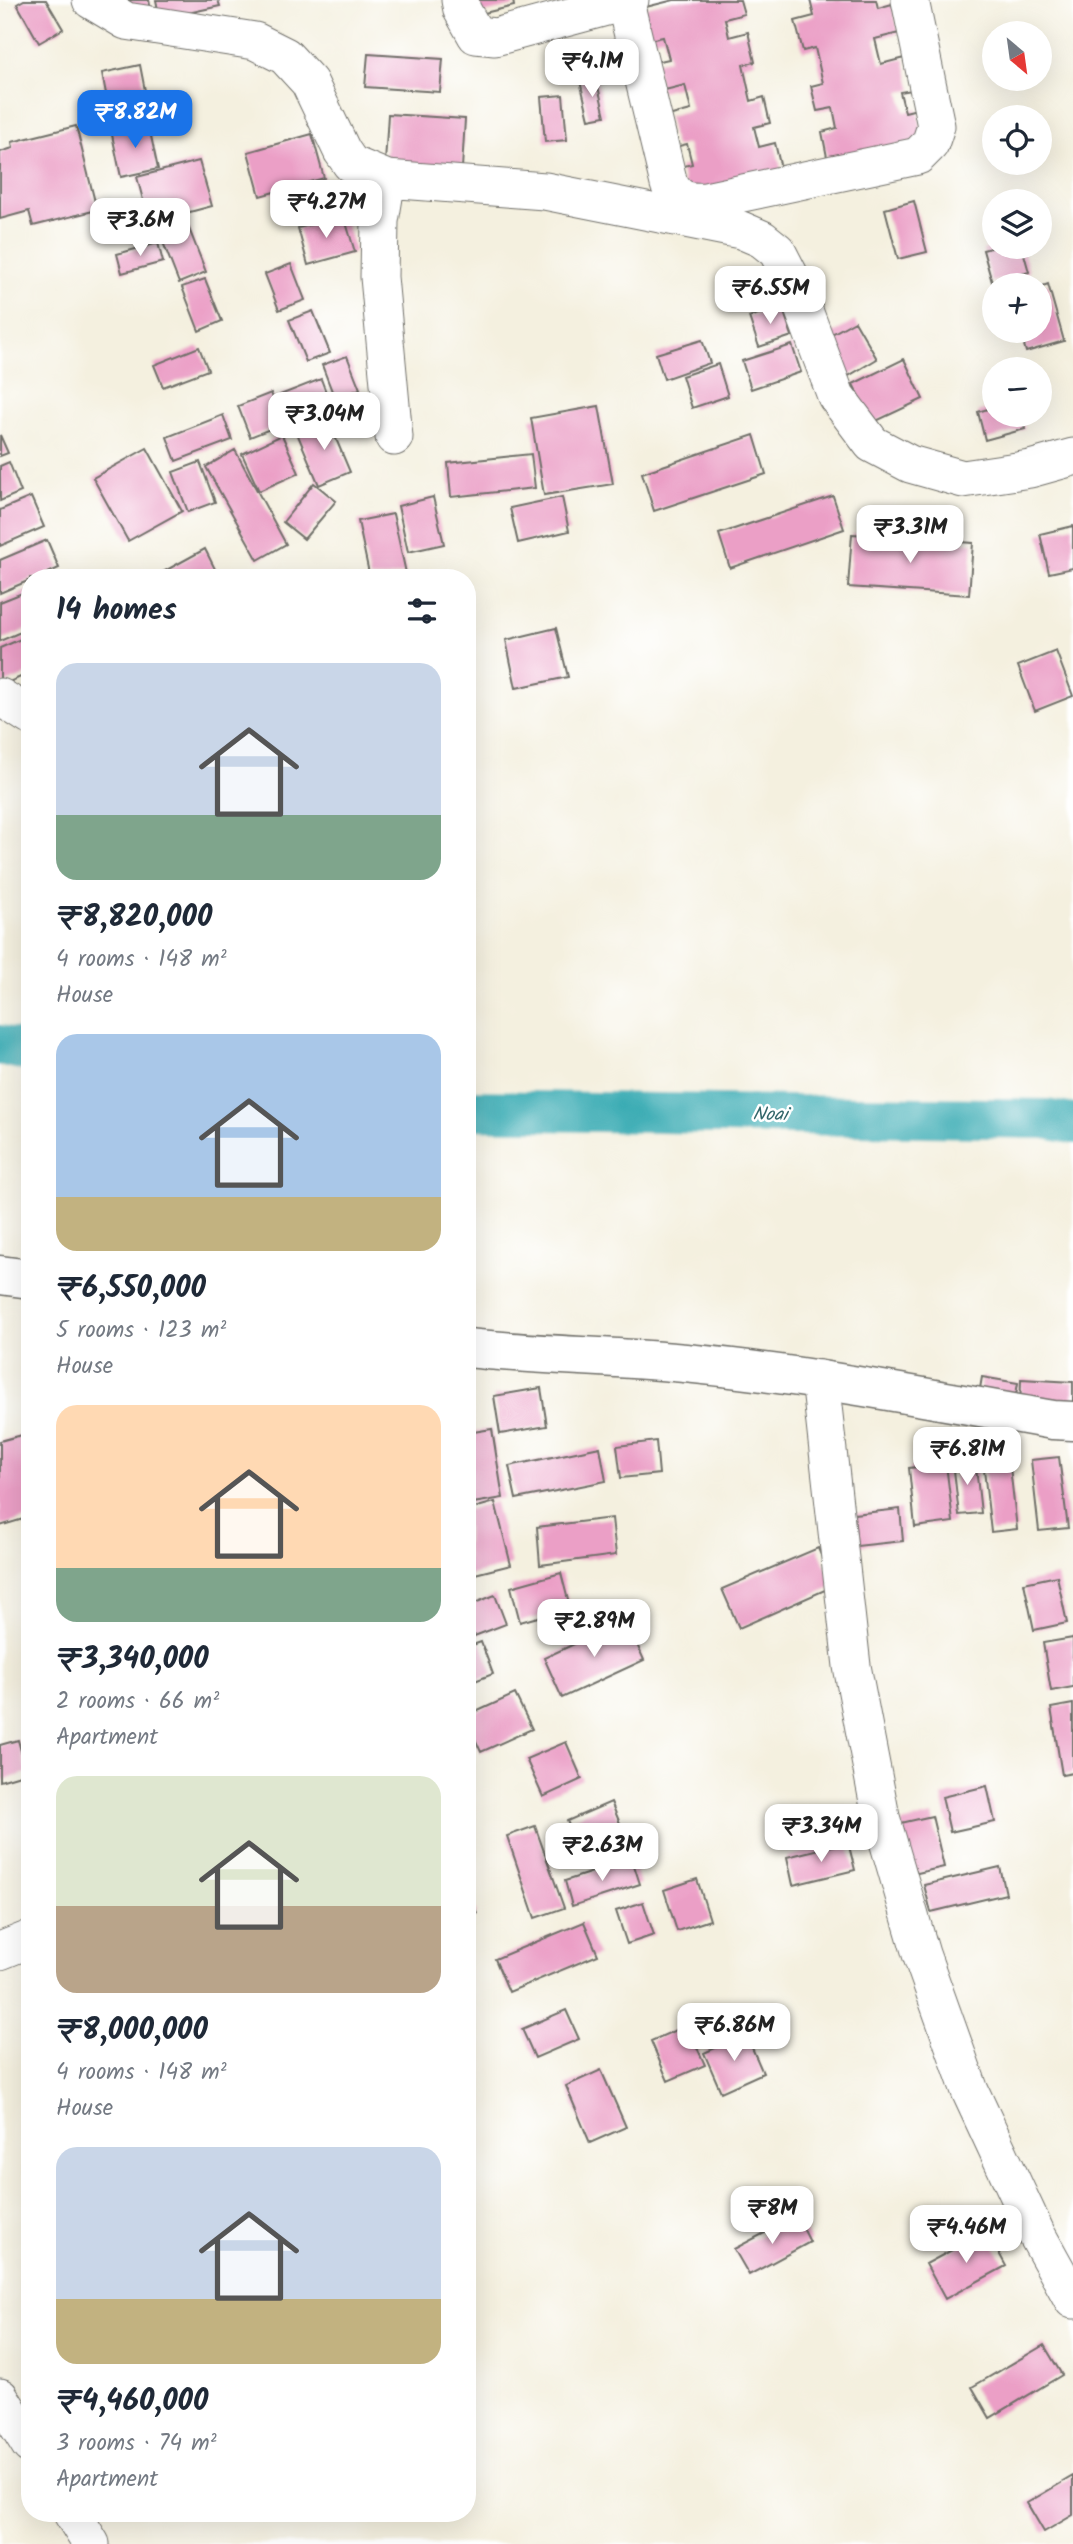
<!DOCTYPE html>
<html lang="en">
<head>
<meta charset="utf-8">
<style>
  :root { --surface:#fff; --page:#f6f6f7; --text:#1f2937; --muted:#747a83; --accent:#1a73e8 }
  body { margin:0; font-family:Kalam,sans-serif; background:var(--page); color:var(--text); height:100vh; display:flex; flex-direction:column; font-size:26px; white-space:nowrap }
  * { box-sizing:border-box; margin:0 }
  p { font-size:23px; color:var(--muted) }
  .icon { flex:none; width:38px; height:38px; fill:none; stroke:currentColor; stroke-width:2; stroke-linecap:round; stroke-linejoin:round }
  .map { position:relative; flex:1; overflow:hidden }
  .details { position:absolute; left:21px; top:569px; width:455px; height:1953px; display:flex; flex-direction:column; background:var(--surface); border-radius:28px; box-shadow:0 7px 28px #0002 }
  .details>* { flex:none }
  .needle { width:46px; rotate:151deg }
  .fabs { position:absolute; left:982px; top:21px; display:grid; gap:14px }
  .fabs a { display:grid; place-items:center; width:70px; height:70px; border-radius:50%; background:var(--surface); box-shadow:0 7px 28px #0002; font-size:35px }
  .price { position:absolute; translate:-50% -60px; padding:0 16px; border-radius:14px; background:#fff; color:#222; font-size:23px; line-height:46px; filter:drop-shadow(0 2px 4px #0008) }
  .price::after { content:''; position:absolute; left:50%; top:42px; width:21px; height:16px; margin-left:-10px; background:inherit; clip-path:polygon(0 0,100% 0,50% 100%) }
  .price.selected { background:var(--accent); color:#fff }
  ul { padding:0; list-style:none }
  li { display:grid; align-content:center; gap:14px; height:371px; padding:0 35px }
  li span { display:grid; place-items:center; height:217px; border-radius:21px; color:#555 }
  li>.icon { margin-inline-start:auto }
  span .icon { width:126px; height:126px; fill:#fffc; stroke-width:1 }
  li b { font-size:30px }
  h2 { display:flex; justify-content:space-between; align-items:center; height:84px; padding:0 35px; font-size:30px }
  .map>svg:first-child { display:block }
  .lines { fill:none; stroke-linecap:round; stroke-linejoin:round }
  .canal { stroke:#3bacb4; stroke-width:40 }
  .building { fill:#eb9fc6 }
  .minor-casing { stroke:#71706a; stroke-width:39 }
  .tertiary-casing { stroke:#71706a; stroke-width:41 }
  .minor { stroke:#fff; stroke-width:37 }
  .tertiary { stroke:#fff; stroke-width:38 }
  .labels { text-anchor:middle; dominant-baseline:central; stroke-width:5; stroke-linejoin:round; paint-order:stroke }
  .water-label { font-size:19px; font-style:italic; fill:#326569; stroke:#fff }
</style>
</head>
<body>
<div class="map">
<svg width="1073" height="2544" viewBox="0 0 1073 2544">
  <rect width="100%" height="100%" fill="#fff"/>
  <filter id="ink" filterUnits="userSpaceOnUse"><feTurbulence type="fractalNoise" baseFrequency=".0143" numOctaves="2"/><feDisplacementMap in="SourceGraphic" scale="14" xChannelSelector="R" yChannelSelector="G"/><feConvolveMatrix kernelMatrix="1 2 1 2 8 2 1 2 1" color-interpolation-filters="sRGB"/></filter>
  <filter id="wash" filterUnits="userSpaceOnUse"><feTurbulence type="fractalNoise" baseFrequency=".00686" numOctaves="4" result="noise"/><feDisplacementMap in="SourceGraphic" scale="28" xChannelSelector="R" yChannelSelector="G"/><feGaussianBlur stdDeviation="1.57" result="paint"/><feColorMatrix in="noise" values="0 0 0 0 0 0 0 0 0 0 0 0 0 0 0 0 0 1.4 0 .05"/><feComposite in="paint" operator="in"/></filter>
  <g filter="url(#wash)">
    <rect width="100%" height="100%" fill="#f4f0df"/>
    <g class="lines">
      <path class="canal" d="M0 1045 30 1052
        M467 1110 1046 1119 1073 1124"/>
    </g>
    <g id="blocks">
      <path class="building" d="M24 0H46L63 29 39 43 17 4Z
        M108 0H149L152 16Z
        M156 0H218L220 6 160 19Z
        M476 0H513L514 6 480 14Z
        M674 0H740L744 14 725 19 729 37 748 32 755 62 743 65 751 101 764 97 770 123 754 127 759 147 775 143 782 173 687 197 680 167 692 164 687 144 675 147 668 116 691 110 685 85 661 91 655 62 669 59 663 37 649 40 642 8Z
        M810 0H876L878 8 892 4 899 33 875 39 881 64 904 58 912 90 900 92 905 112 917 109 924 139 828 162 822 132 837 128 833 108 817 111 811 86 823 83 815 48 803 51 795 21 814 16Z
        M368 54 443 59 440 92 365 87Z
        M140 65 147 101 109 109 102 73Z
        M596 78 605 116 589 119 580 81Z
        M563 95 567 140 545 142 541 97Z
        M388 114 465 119 462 168 385 163Z
        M148 122 158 169 121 177 111 130Z
        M76 126 97 210 33 226 29 211 0 219V152L13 148 12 142Z
        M312 134 324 178 260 196 248 152Z
        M199 161 212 206 149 223 137 177Z
        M914 201 927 252 898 259 885 209Z
        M344 216 355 252 308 265 298 228Z
        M188 226 206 272 179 283 161 237Z
        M158 243 163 262 122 273 117 254Z
        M994 247H1022L1029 272 992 282 983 250Z
        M291 264 305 300 279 310 265 274Z
        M205 279 222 321 199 331 182 287Z
        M1048 284 1064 341 1026 352 1020 331H1040V287Z
        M782 306 792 336 759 347 749 317Z
        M313 311 330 353 306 362 289 320Z
        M855 321 877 359 845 378 823 339Z
        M702 340 710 363 664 379 656 354Z
        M792 345 801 372 751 389 742 361Z
        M199 347 208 370 163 387 154 365Z
        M347 356 360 389 335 399 322 365Z
        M904 359 923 399 872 423 853 384Z
        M718 364 728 396 692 408 682 376Z
        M321 379 330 403 289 419 280 395Z
        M271 393 283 424 250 437 238 406Z
        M599 406 613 484 544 495 531 418Z
        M994 407V415H1021L1025 429 985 440 978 412Z
        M223 415 232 440 176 461 167 437Z
        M328 420 350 472 319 485 297 433Z
        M0 435 8 453 0 456Z
        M282 435 299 473 259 491 242 454Z
        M754 435 766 474 654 511 642 473Z
        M147 448 182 511 128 541 93 478Z
        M235 450 286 544 258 560 206 467Z
        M531 454 535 488 451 497 448 463Z
        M9 462 21 492 0 501V466Z
        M200 462 215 502 188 512 173 472Z
        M314 483 336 501 304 539 283 522Z
        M833 496 844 529 730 568 719 534Z
        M31 497 44 527 0 546V510Z
        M433 497 444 544 408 552 398 506Z
        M562 497 569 531 518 543 510 508Z
        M393 514 406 573 385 578H370L358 521Z
        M1073 526V568L1049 573 1040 534Z
        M852 534 973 543 969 595 848 587Z
        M47 540 59 568 37 578H30V580L0 593V560Z
        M205 549 218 575 213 578H166L163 572Z
        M30 590V628L0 641V602Z
        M556 628 568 677 516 688 506 640Z
        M30 635V673L0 686V648Z
        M1056 651 1073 696 1035 711 1018 666Z
        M982 1377 1018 1383 1013 1412 977 1406Z
        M1021 1379 1073 1382V1415L1020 1412Z
        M541 1388 547 1426 500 1434 494 1396Z
        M492 1429 503 1498 467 1504V1433Z
        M22 1435 30 1461V1517L0 1526V1441Z
        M656 1441 659 1474 621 1478 617 1446Z
        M600 1447 606 1481 516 1499 509 1466Z
        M1059 1457 1068 1528 1039 1531 1031 1460Z
        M975 1458 981 1513 959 1515 953 1461Z
        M1009 1458 1017 1529 991 1532 983 1461Z
        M946 1464 953 1522 915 1527 909 1468Z
        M495 1502 511 1565 467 1576V1510Z
        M900 1509 903 1541 857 1546 854 1514Z
        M612 1518 616 1555 540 1565 537 1527Z
        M818 1548 834 1586 739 1628 722 1589Z
        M561 1573 570 1608 520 1622 511 1587Z
        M1057 1576 1067 1623 1034 1630 1024 1583Z
        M495 1595 506 1624 469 1638 467 1606Z
        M626 1620 644 1660 562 1698 544 1658Z
        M1073 1638V1687L1051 1691 1043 1643Z
        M481 1642 493 1674 467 1684V1647Z
        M515 1694 532 1729 481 1752 467 1721V1716Z
        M1073 1704V1773L1062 1775 1051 1708Z
        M18 1740 27 1773 0 1781V1745Z
        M566 1742 582 1779 543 1797 526 1759Z
        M987 1786 995 1822 950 1832 942 1797Z
        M611 1802 622 1828 578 1846 567 1821Z
        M932 1816 944 1867 913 1874 901 1823Z
        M535 1826 564 1908 535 1918 507 1836Z
        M848 1842 855 1870 793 1885 787 1857Z
        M632 1859 640 1884 572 1906 565 1881Z
        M1000 1867 1006 1894 931 1912 924 1885Z
        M697 1879 710 1920 677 1931 664 1890Z
        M467 1886 477 1914 467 1917Z
        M643 1902 654 1935 627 1944 616 1911Z
        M584 1922 598 1955 509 1992 495 1959Z
        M566 2010 579 2039 535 2058 522 2029Z
        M687 2025 705 2065 668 2081 651 2041Z
        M746 2034 763 2073 721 2092 704 2053Z
        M601 2070 626 2127 590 2143 566 2086Z
        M797 2216 810 2242 749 2275 734 2249Z
        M987 2231 1006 2266 945 2299 926 2264Z
        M1044 2345 1062 2375 990 2418 972 2387Z
        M1073 2476V2515L1044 2532 1027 2503Z"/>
    </g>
  </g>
  <g filter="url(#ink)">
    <use href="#blocks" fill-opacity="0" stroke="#71706a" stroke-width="2"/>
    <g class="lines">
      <defs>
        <path id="minor" d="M91 0 126 21 255 41 285 56 309 82 342 151 351 164 387 179 545 191 741 230 762 239 777 251 794 284 836 396 872 444 910 464 963 479 1030 469 1073 457
          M460 0 462 10 476 35 495 37 625 2
          M630 0 625 2 669 184C679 200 686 202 705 201L918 156 930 144 936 126 910 0
          M387 179 380 221 379 277 394 437
          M0 697 30 716
          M820 1379 852 1666 881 1817 921 1954 970 2091 1037 2235 1073 2300
          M0 1951 30 1939
          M0 2397 30 2445
          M72 2513 91 2544"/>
        <path id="tertiary" d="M0 1275 30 1279
          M467 1348C543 1356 620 1356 695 1364 815 1376 934 1399 1053 1420L1073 1421"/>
      </defs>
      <use href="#minor" class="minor-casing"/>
      <use href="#tertiary" class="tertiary-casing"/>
      <use href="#minor" class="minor"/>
      <use href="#tertiary" class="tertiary"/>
    </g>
  </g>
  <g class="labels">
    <g class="water-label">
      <text transform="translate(770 1115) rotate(1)">Noai</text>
    </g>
  </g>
</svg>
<div class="fabs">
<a><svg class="needle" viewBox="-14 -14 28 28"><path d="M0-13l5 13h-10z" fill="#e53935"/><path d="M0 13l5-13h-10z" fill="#747a83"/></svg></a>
<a><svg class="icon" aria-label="locate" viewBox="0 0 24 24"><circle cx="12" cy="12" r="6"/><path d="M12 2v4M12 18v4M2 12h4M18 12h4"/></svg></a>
<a><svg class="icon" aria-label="layers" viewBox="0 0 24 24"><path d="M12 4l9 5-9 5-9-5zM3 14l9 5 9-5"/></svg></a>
<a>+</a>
<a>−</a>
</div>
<b class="price" style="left:592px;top:99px">₹4.1M</b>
<b class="price selected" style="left:135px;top:150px">₹8.82M</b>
<b class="price" style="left:326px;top:240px">₹4.27M</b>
<b class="price" style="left:140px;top:258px">₹3.6M</b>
<b class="price" style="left:770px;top:326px">₹6.55M</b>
<b class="price" style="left:324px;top:452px">₹3.04M</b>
<b class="price" style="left:910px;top:565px">₹3.31M</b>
<b class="price" style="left:967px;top:1487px">₹6.81M</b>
<b class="price" style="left:594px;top:1659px">₹2.89M</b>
<b class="price" style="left:821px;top:1864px">₹3.34M</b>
<b class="price" style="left:602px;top:1883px">₹2.63M</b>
<b class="price" style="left:734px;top:2063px">₹6.86M</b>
<b class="price" style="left:772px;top:2246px">₹8M</b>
<b class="price" style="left:966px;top:2265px">₹4.46M</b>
<section class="details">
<h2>14 homes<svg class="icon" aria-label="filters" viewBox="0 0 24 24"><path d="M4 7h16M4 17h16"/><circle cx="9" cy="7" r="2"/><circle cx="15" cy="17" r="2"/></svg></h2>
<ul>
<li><span style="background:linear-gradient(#c9d6e8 70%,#7fa58c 0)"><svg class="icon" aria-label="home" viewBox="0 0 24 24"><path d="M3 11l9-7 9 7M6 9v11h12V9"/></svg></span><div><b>₹8,820,000</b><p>4 rooms · 148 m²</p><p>House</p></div></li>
<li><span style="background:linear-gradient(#a9c7e8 75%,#c2b280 0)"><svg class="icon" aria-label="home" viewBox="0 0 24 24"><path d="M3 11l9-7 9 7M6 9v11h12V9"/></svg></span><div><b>₹6,550,000</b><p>5 rooms · 123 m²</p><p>House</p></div></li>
<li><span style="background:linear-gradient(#ffd9b3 75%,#7fa58c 0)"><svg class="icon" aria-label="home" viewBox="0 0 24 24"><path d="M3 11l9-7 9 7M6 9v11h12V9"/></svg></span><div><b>₹3,340,000</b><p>2 rooms · 66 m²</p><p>Apartment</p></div></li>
<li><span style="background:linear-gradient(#dfe7d0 60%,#b9a48a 0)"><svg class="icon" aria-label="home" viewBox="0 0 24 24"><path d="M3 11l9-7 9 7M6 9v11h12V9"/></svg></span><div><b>₹8,000,000</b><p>4 rooms · 148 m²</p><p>House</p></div></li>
<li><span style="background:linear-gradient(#c9d6e8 70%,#c2b280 0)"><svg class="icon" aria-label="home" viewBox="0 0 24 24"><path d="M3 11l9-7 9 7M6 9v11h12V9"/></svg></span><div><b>₹4,460,000</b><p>3 rooms · 74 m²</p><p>Apartment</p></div></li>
</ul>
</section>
</div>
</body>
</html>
